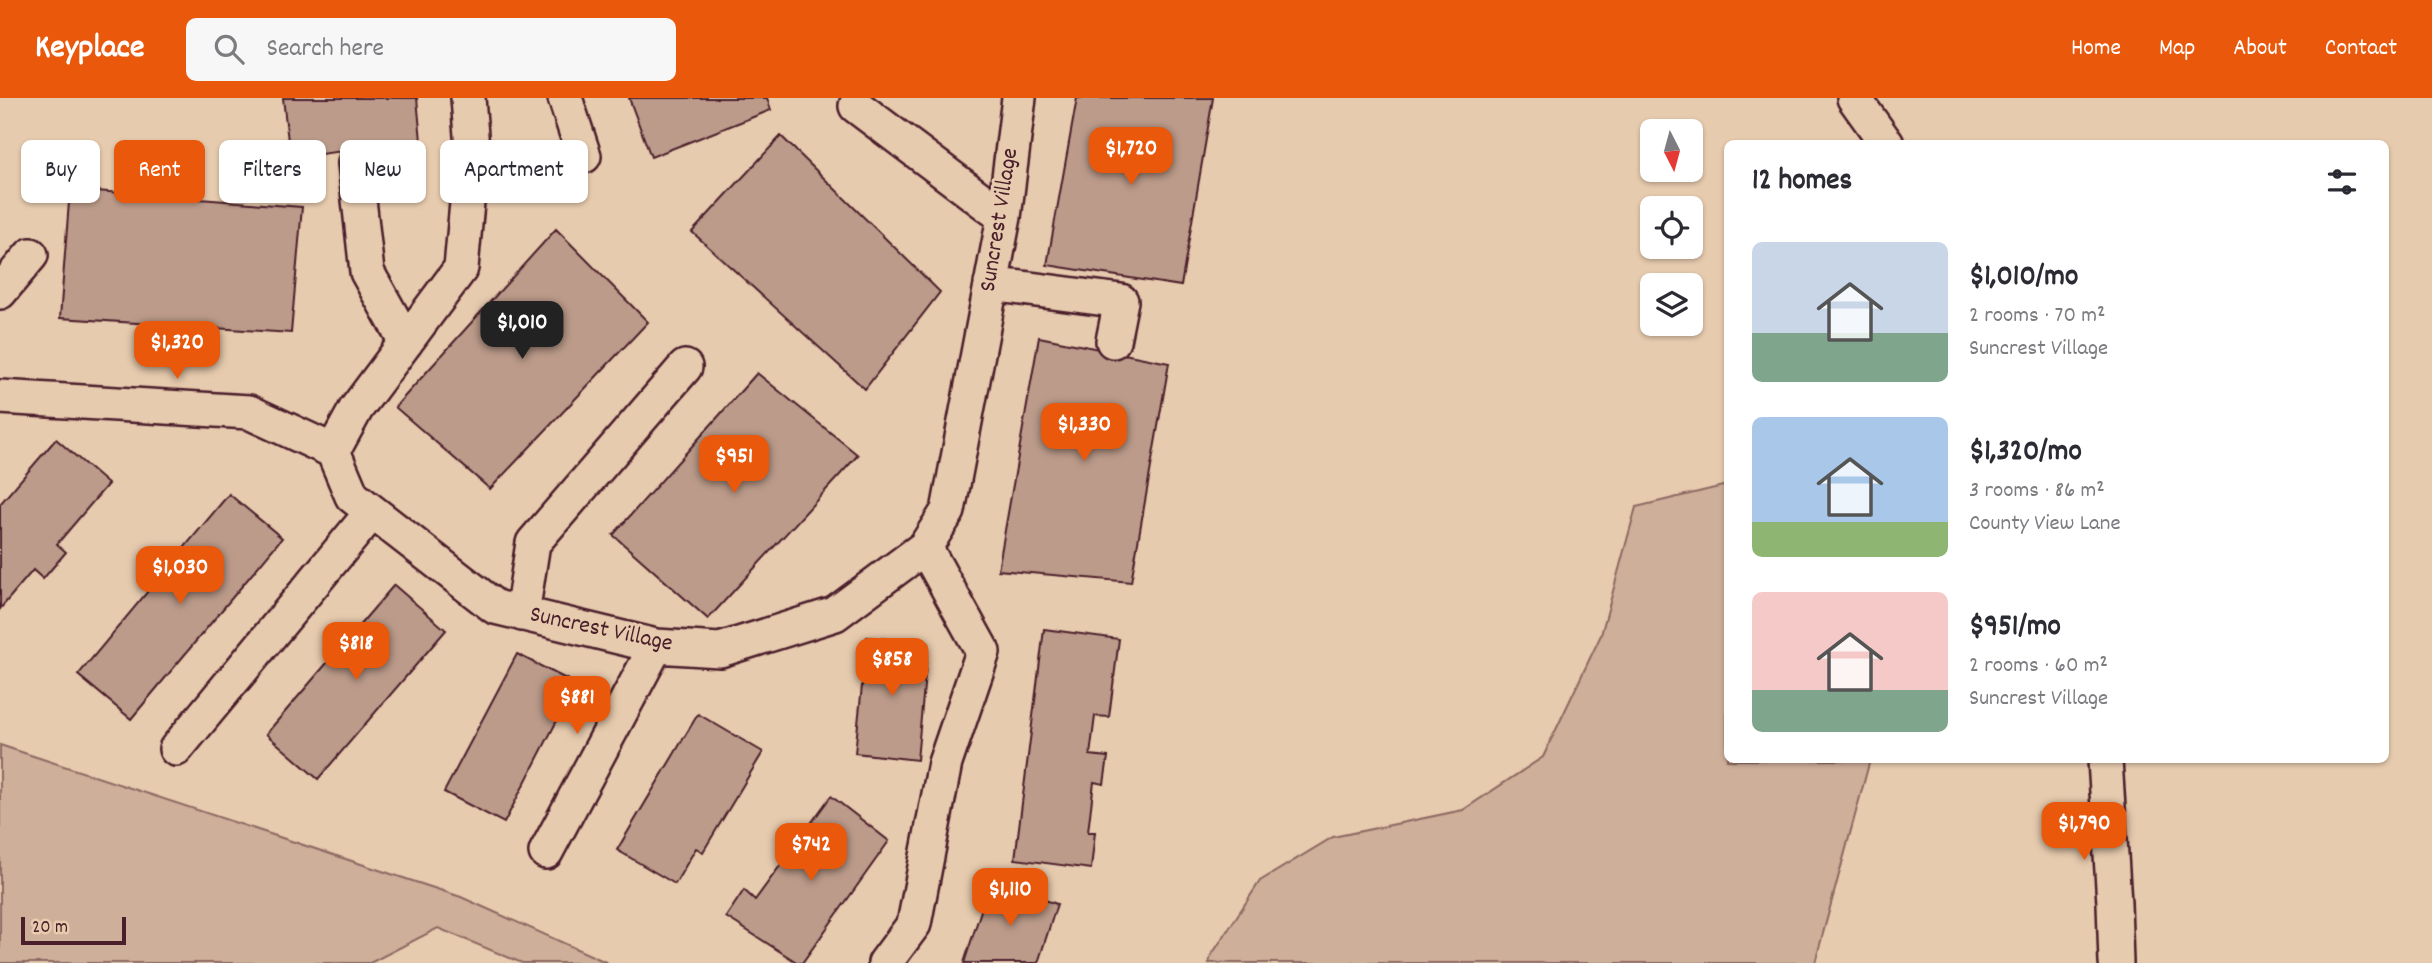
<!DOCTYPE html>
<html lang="en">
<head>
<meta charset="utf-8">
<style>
  :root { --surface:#fff; --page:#f7f7f7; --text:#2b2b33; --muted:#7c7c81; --accent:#ea580c }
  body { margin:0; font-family:Dekko,sans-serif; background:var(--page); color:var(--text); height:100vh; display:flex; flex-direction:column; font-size:26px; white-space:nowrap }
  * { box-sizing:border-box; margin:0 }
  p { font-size:23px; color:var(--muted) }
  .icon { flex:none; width:38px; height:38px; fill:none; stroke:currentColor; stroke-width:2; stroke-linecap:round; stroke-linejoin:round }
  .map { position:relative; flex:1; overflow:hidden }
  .side { position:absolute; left:1724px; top:42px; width:665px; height:623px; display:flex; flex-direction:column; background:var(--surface); border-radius:10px; box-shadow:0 2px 5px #0004 }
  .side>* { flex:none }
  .guide { position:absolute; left:21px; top:42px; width:665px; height:63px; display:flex; gap:14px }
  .needle { width:46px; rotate:174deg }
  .fabs { position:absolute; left:1640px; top:21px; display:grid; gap:14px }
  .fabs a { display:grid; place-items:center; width:63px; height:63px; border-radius:10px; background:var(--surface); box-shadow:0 2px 5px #0004; font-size:35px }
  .scale { position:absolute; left:21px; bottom:18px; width:105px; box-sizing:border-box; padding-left:7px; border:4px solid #4a1f2b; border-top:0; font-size:19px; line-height:24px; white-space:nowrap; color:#4a1f2b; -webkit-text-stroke:5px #e7cbae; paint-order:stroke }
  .price { position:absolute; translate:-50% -60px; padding:0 16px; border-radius:14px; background:var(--accent); color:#fff; font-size:23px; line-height:46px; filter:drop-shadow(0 2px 4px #0008) }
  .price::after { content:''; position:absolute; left:50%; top:42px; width:21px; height:16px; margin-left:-10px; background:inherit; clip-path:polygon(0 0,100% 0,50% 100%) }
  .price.on { background:#222; color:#fff }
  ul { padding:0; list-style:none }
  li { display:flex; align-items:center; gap:21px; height:175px; padding:0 28px }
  li span { display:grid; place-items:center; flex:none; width:196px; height:140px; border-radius:10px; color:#555 }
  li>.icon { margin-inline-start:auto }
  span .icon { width:84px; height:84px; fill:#fffc; stroke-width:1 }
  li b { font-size:30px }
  h2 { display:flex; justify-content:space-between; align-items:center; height:84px; padding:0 28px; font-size:30px }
  .chip { padding:0 24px; border-radius:10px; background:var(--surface); box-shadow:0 2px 5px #0004; font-size:24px; line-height:63px }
  .chip.on { background:var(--accent); color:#fff }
  header { display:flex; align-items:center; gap:42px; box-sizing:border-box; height:98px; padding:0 35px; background:var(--accent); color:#fff }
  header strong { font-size:33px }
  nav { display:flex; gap:38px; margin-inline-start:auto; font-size:24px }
  .search { width:490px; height:63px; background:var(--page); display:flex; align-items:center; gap:18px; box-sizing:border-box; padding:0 24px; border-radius:10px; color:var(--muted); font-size:26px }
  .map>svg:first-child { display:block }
  .green { fill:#ceaf99; stroke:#8c6762; stroke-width:2 }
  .building { fill:#bc9b8a; stroke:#4a1f2b; stroke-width:2 }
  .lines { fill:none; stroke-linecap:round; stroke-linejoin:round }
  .minor-casing { stroke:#4a1f2b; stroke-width:38 }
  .minor { stroke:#e7cbae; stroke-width:33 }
  .labels { text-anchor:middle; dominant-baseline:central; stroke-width:6; stroke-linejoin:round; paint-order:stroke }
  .street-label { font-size:24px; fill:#4a1f2b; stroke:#e7cbae }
</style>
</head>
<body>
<header>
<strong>Keyplace</strong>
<div class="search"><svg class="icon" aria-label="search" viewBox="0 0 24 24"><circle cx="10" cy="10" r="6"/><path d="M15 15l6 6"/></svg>Search here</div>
<nav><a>Home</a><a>Map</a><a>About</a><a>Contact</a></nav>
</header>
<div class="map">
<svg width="2432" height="865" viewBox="0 0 2432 865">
  <rect width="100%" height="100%" fill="#e7cbae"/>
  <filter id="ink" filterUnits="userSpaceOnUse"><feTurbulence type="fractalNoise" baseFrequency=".0143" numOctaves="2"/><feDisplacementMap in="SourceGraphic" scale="14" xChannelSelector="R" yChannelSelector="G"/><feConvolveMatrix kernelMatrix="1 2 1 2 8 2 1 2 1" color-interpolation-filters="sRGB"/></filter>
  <g filter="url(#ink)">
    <path class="green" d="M1727 387V662H1870L1815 865H1209L1211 858 1260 783 1333 739 1463 712 1543 659 1601 537 1636 409Z
      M0 647 461 799 608 865H522L438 830 370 865H0Z"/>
    <path class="building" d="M283 0H417L421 43 290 60Z
      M629 0H767L771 12 651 59Z
      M1077 0H1213L1181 188 1047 167Z
      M781 38 940 194 865 291 692 134Z
      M70 91 302 109 291 235 60 220Z
      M556 131 648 224 490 391 395 309Z
      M1039 239 1169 265 1131 484 998 472Z
      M757 275 858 357 708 521 613 437Z
      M56 341 108 386 57 446 66 454 43 481 33 472 0 511V406Z
      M229 396 282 440 131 621 78 577Z
      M394 487 446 532 318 681 266 636Z
      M1044 531 1119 541 1109 619 1095 618 1090 657 1108 659 1104 686 1094 684 1088 734H1095L1091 771 1015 761Z
      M867 539 928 545 917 662 855 655Z
      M517 556 576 586 504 725 444 694Z
      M698 616 763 654 703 754 696 750 675 786 617 752Z
      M831 698 889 743 802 865H798L726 819 744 792 755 802Z
      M990 785 1057 806 1038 865H964Z"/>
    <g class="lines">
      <defs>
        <path id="minor" d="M468 0 472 50 461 170 356 311 333 353 352 398 495 509 656 548 720 552 835 516 925 449 948 413 1004 119 1019 0
          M565 0 584 58
          M1854 0 1887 46
          M856 8 1004 119
          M355 65 367 174 406 244
          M991 186 1121 203 1113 243
          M0 194 31 157
          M0 299 249 314 333 353
          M522 516 533 445 685 269
          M176 651 372 414
          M2105 662 2114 805 2116 865
          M546 754 656 548
          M885 865 914 826 945 665 983 554 925 449"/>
      </defs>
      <use href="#minor" class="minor-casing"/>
      <use href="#minor" class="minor"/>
    </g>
  </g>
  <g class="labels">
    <g class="street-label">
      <text transform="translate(1000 122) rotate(-81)">Suncrest Village</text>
      <text transform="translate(601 532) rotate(12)">Suncrest Village</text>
    </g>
  </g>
</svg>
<div class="fabs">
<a><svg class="needle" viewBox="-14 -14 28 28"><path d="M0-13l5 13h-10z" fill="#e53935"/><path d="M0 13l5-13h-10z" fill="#7c7c81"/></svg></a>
<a><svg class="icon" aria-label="locate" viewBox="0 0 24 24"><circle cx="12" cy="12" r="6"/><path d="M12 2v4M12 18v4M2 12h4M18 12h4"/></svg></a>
<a><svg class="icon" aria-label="layers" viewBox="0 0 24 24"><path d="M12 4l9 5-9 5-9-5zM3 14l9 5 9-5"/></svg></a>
</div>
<div class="scale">20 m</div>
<b class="price" style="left:1131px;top:89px">$1,720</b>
<b class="price on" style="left:522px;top:263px">$1,010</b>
<b class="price" style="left:177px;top:283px">$1,320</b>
<b class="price" style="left:1084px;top:365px">$1,330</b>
<b class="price" style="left:734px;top:397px">$951</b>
<b class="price" style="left:180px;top:508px">$1,030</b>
<b class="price" style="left:356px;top:584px">$818</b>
<b class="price" style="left:892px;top:600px">$858</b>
<b class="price" style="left:577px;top:638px">$881</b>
<b class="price" style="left:2084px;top:764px">$1,790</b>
<b class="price" style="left:811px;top:785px">$742</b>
<b class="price" style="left:1010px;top:830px">$1,110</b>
<div class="guide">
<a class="chip">Buy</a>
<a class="chip on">Rent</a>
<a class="chip">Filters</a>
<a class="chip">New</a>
<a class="chip">Apartment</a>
</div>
<section class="side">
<h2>12 homes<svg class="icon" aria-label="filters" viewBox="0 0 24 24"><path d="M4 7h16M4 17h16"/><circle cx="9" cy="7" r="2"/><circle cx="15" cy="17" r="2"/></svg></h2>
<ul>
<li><span style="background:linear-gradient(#c9d6e8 65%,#7fa58c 0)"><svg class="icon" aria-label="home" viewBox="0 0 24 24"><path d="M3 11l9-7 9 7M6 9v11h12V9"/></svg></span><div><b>$1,010/mo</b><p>2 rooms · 70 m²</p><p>Suncrest Village</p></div></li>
<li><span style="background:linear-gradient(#a9c7e8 75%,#8fb573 0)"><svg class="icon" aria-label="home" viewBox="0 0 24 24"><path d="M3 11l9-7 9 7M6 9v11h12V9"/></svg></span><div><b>$1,320/mo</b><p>3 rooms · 86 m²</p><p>County View Lane</p></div></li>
<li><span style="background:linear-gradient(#f6c9c9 70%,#7fa58c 0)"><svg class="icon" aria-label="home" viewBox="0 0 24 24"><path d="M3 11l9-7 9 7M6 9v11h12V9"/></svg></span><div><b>$951/mo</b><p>2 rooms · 60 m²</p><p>Suncrest Village</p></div></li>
</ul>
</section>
</div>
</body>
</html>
